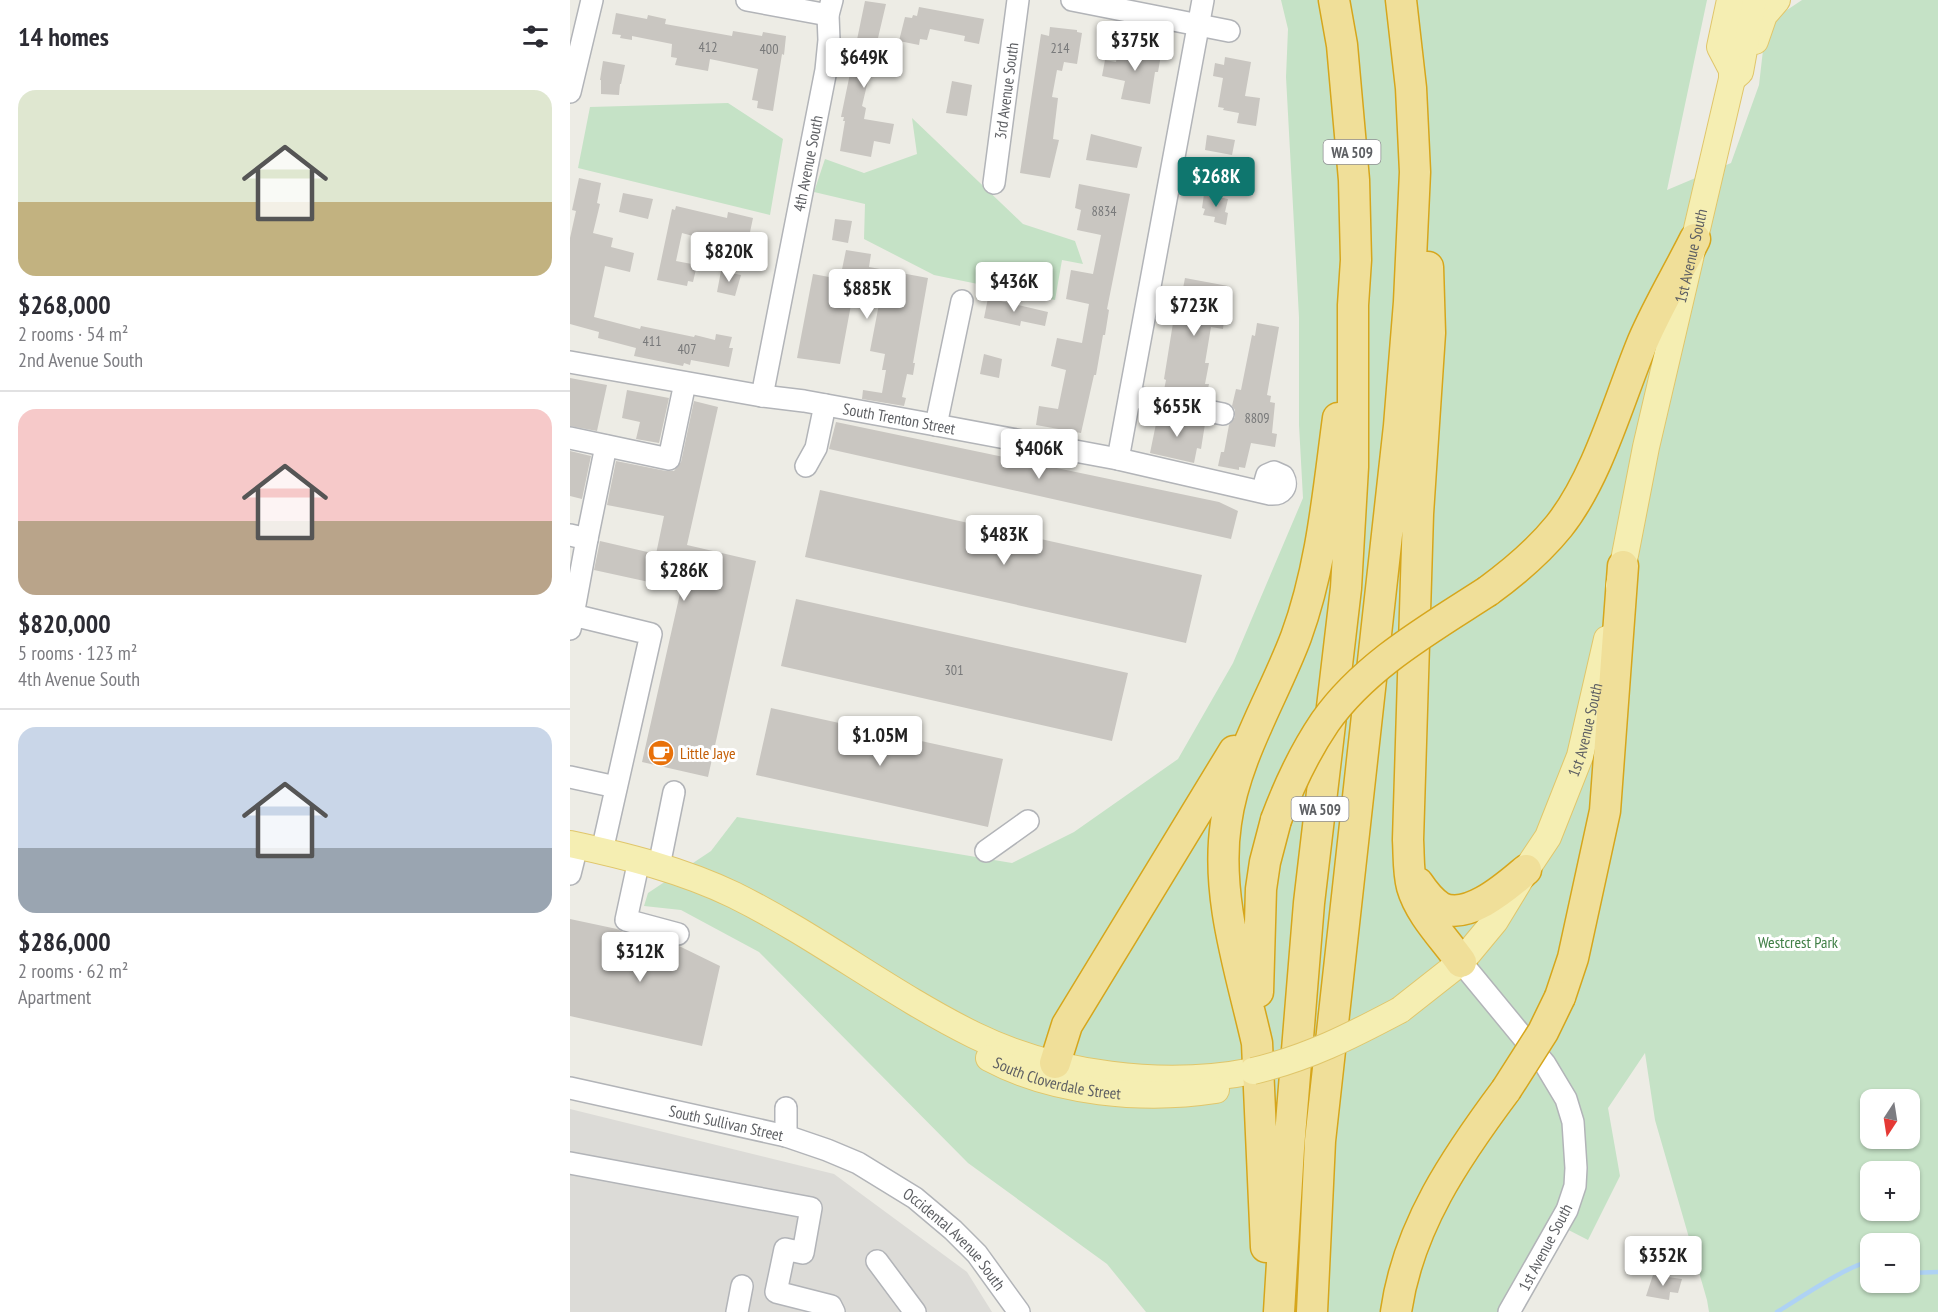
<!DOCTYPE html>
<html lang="en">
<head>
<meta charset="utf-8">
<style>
  :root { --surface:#fff; --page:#f2f2f3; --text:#2b2b33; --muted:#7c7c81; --line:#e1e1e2; --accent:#0f766e }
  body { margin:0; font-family:"PT Sans Narrow",sans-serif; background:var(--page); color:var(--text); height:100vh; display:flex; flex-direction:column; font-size:22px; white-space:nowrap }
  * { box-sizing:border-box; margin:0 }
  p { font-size:20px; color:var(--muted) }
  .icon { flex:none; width:33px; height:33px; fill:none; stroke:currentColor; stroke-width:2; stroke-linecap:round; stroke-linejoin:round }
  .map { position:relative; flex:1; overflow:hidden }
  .panel { display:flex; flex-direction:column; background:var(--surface); width:570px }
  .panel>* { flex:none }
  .needle { width:39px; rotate:192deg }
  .fabs { position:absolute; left:1290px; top:1089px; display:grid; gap:12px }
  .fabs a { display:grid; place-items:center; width:60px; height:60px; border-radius:12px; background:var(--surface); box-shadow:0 2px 4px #0004; font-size:30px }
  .price { position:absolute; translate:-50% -51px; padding:0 14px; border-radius:6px; background:#fff; color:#222; font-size:20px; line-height:39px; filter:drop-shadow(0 2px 3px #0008) }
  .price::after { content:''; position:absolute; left:50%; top:36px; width:18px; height:14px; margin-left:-9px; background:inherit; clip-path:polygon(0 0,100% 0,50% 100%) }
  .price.selected { background:var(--accent); color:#fff }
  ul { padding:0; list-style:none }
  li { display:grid; align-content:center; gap:12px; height:318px; padding:0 18px }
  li+li { border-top:2px solid var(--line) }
  li span { display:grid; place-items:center; height:186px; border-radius:18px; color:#555 }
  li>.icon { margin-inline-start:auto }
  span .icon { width:108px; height:108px; fill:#fffc; stroke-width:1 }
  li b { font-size:26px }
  h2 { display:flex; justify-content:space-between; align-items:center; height:72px; padding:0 18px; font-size:26px }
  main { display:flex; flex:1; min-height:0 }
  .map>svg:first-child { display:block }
  .industrial { fill:#dcdbd7 }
  .green { fill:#c5e2c6; fill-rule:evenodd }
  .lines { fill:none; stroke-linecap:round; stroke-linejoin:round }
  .stream { stroke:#aed2f4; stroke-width:4.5 }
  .building { fill:#c9c6c1 }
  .minor-casing { stroke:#b2b4b8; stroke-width:24 }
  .major-casing { stroke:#e0c66b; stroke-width:28 }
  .highway-casing { stroke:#d6a61c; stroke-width:33 }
  .minor { stroke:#fff; stroke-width:21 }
  .major { stroke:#f5eeb2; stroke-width:26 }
  .highway { stroke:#f0df99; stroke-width:30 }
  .major-bridge-casing { stroke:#e0c66b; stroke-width:28; stroke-linecap:butt }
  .highway-bridge-casing { stroke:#d6a61c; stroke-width:33; stroke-linecap:butt }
  .major-bridge { stroke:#f5eeb2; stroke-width:26 }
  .highway-bridge { stroke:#f0df99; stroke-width:30 }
  .labels { text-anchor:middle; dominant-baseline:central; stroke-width:6; stroke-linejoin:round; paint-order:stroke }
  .number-label { font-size:14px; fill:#78797a }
  .shield { fill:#fff; stroke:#8e8f92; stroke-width:1.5 }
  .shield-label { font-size:15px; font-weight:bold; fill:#5d5f63 }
  .street-label { font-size:16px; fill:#5d5f63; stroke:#fff }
  .food-label { font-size:16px; fill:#c56008; stroke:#fff; text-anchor:start }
  .park-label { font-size:16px; fill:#407f46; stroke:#fff }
</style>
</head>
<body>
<main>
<section class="panel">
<h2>14 homes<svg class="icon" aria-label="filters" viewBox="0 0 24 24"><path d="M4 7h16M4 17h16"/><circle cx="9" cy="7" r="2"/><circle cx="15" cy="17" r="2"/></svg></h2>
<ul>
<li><span style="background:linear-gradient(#dfe7d0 60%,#c2b280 0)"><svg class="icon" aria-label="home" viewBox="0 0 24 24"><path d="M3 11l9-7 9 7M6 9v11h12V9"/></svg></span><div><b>$268,000</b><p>2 rooms · 54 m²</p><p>2nd Avenue South</p></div></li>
<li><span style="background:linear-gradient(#f6c9c9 60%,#b9a48a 0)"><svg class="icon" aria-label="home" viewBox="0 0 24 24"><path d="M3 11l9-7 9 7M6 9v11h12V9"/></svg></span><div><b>$820,000</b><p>5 rooms · 123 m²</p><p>4th Avenue South</p></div></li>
<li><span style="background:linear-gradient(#c9d6e8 65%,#9aa5b1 0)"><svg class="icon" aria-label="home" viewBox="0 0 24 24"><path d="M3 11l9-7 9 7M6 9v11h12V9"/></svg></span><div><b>$286,000</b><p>2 rooms · 62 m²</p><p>Apartment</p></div></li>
</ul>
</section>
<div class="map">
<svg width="1368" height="1312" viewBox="0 0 1368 1312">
  <rect width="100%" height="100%" fill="#edece5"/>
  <path class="industrial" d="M0 1109 264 1174 397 1272 422 1312H0Z"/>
  <path class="green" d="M711 0H1137L1097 190 1161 163 1189 85 1196 24 1232 0H1368V1312H1139L1137 1300 1085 1120 1075 1053 1038 1108 1050 1176 1018 1240 979 1220 928 1312H576L537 1264 398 1163 189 952 111 910 74 906 78 893 141 851 167 817 442 863 504 832 608 759 663 663 733 498 729 425V317L716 77 718 29ZM1300 1100H1340V1138H1300ZM1300 1172H1340V1210H1300ZM1300 1244H1340V1282H1300Z
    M158 103 213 139 200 215 8 168 20 107Z
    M342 118 453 224 505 241 513 264 492 260 485 300 364 275 294 239 295 204 244 192 255 159 294 173 347 154Z"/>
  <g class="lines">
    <path class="stream" d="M1340 1273 1368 1272
      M1207 1312C1224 1302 1285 1260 1300 1263"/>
  </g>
  <path class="building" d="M295 1 316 4 292 106 296 108 294 119 324 124 320 144 304 141 301 157 270 151 275 121H273L274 117H271Z
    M349 7 414 19 409 44 394 41 395 36 360 29 357 40 350 39 349 45 329 41 335 17 342 18 343 15 347 16Z
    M46 13 77 19 78 15 96 19 95 24 162 36 163 31 192 36 193 32 216 36 214 55 212 54 203 111 187 108 188 101 182 100 188 69 140 59 138 71 105 65 107 58 101 57 102 44 62 36V40L50 38 51 35 42 34Z
    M480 27 507 30V32L512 33 507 64 494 62 492 71 487 70 482 97 488 98 483 139 489 140 480 178 450 173 471 34 479 36Z
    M560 43 592 49 588 72H585L580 104 551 99 555 81 532 76 535 60 546 62 548 50 559 52Z
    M655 57 681 62 675 96 690 98 686 126 667 123 669 113 653 110 654 108 648 107 653 78 643 76 645 63 654 65Z
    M33 61 55 65 51 84H50L49 95 31 94V80H30Z
    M382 81 402 85 397 116 376 113Z
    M521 134 572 147 567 168 516 160Z
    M637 135 665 140 662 155 635 150Z
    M9 178 31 183 27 203 30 204 23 233 43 238 41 247 64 253 60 272 35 266 24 317 70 329 71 326 124 337 125 335 145 340 146 334 162 337 159 348H163L159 367 121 360 120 365 114 363 113 366 64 356 66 348 28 338 29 332 0 324V238L6 211 2 210Z
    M509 184 560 194 537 309 539 310 535 335H533L526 375H524L511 433 466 425 469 406 488 409 496 370 481 366 487 338 512 343 519 304 496 299 501 270 523 274 531 235 507 230 511 210 505 208Z
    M53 193 83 199 78 219 49 212Z
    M634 194 658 199 655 212 658 213 656 225 644 222 645 217 633 215 635 209 632 208Z
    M106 206 157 218 158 212 183 218 176 251 140 243 141 241 112 233 106 261 127 265 123 282 118 281 117 286 87 280 102 209 105 210Z
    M265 219 282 221 278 243 262 240Z
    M276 250 301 254 299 267 358 278 343 363H345L343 375 337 374 332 397 336 398 334 406 292 399 293 390 312 393 316 370H312L315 354 300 351 310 299 283 294 270 364 227 358 243 274 270 279Z
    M151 271 171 275 165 296 147 292Z
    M615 278 658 286 653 329 641 327 635 363H639L635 384H639L636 398 594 390 596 380 594 379 603 323H605L607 309H609Z
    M418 298 478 312 475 326 451 321 450 326 414 318Z
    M687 323 709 327 697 395 701 396 700 402 705 403 702 433 707 434 705 447 681 443 675 468 669 467V470L648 466 651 452H654L659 425 665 417V410L662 406 666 389 671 390 682 335 685 336Z
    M414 354 432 359 429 378 410 374Z
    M0 378 37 385 27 431 0 426Z
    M57 390 99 398 89 443 66 439 70 422 52 418Z
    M124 401 148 407 117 545 186 561 138 777 72 762 111 589 24 570 30 541 86 554 94 516 37 505 46 461 96 471H104L111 462Z
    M588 414 635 424 631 449 627 448 624 463 580 453Z
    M266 422 649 502 668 511 661 539 259 449Z
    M0 451 21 456 12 499 0 496Z
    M250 490 632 575 616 643 235 557Z
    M226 599 558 673 542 741 211 666Z
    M201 708 433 759 418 827 186 775Z
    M0 919 47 929 53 932 109 946 150 966 132 1046 0 1016Z
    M1083 1275 1112 1279 1108 1293 1100 1292 1099 1300 1076 1296Z"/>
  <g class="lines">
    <defs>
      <g id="minor">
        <path d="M177 0 258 15"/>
        <path d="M502 0 659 31"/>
        <path d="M0 92 22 0"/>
        <path id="s1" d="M424 183 448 0"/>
        <path id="s2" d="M0 362 192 396 234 401 366 425 548 459 700 494C712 495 719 487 713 476L704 472 697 475 692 492"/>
        <path id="s3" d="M192 396 256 70 259 40 258 15 262 0"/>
        <path d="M560 396 653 414"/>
        <path d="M366 425 392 301"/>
        <path d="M0 438 99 459 115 383"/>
        <path d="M548 459 633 0"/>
        <path d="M236 466 246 448 255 405"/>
        <path d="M0 535 17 539 3 615"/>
        <path d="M17 539 36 446"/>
        <path d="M0 629 3 615 81 634 32 851"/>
        <path d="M0 777 46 787"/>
        <path d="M416 851 458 821"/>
        <path d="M69 860 56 920 108 934"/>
        <path d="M89 866 104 792"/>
        <path d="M0 874 7 846"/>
        <path d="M891 962 975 1064 996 1099 1003 1122 1006 1168 1005 1186 997 1210 939 1312"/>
        <path id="s4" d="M0 1088 216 1136 257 1150 288 1163 345 1198 383 1230 407 1254 449 1312"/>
        <path d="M216 1108V1136"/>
        <path d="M0 1163 241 1208 233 1253 215 1249 206 1292 261 1306 264 1312"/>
        <path d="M307 1261 345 1312"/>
        <path d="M167 1312 172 1286"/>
      </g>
      <g id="major">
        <path d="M1185 41 1194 15 1207 0"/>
        <path d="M1162 79 1170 72 1183 0"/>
        <path id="s5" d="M1049 586 1076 447 1162 79V70L1150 47 1160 0"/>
        <path d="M0 844C56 856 112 870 164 895 247 936 321 994 404 1035 486 1075 593 1089 683 1071"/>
        <path id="s6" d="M830 1010 891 962 925 921 956 870 978 837 1010 756 1037 639"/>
        <path id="s7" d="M419 1058C484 1093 574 1101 646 1090"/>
      </g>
      <path id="highway" d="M858 267 860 333 848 514 838 840C839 856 838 872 842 887 850 915 875 939 891 962
        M918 591C944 572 968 552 989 526 1028 477 1049 399 1073 341 1088 306 1108 273 1125 239
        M848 883C854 892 861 901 870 907 897 922 937 886 956 870
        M688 992 691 889 695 862 706 820
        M990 997 1003 958 1035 811 1053 566
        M687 1043C671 972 645 896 656 823 665 757 703 698 726 637 752 566 758 492 768 418
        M687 1043 696 1247
        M485 1063 497 1025 664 751
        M709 1312 719 1148 739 903 776 588 783 467V305L786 260 784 180 772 45 764 0
        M742 1312 750 1141 829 426 839 302 845 172 841 88 831 0
        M826 1312C838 1227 886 1157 936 1090"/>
    </defs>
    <use href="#minor" class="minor-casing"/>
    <use href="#major" class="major-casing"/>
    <use href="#highway" class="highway-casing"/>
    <use href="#minor" class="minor"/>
    <use href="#major" class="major"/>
    <use href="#highway" class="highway"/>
    <defs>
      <path id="major-bridge" d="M683 1071C738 1058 781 1036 830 1010"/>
      <path id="highway-bridge" d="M706 820C719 785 734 753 755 722 795 665 861 628 918 591
        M936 1090 973 1032 990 997"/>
    </defs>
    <use href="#major-bridge" class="major-bridge-casing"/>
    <use href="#highway-bridge" class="highway-bridge-casing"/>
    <use href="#major-bridge" class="major-bridge"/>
    <use href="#highway-bridge" class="highway-bridge"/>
  </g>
  <defs>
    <symbol id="cafe-disc" viewBox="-11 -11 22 22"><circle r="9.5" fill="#e8710a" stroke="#fff"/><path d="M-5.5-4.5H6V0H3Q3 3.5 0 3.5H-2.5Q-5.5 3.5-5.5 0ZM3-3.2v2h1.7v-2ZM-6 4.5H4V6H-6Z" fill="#fff"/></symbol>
  </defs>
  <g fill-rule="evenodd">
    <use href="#cafe-disc" x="76" y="738" width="30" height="30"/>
  </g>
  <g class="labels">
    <g class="number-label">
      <text x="138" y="47">412</text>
      <text x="490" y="48">214</text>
      <text x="199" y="49">400</text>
      <text x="534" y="211">8834</text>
      <text x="82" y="341">411</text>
      <text x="117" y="349">407</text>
      <text x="687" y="418">8809</text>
      <text x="384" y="670">301</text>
    </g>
    <g class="shield">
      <rect x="753.5" y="140" width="57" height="24" rx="4.5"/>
      <rect x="721.5" y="797" width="57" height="24" rx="4.5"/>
    </g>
    <g class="shield-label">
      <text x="782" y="152">WA 509</text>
      <text x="750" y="809">WA 509</text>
    </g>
    <g class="street-label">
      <text stroke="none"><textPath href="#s1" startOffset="93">3rd Avenue South</textPath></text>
      <text stroke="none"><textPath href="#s3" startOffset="237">4th Avenue South</textPath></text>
      <text stroke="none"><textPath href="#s5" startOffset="338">1st Avenue South</textPath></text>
      <text stroke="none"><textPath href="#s2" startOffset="334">South Trenton Street</textPath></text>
      <text stroke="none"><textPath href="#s6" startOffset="344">1st Avenue South</textPath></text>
      <text stroke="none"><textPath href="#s7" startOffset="72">South Cloverdale Street</textPath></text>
      <text stroke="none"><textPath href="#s4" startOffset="160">South Sullivan Street</textPath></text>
      <text stroke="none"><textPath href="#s4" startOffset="422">Occidental Avenue South</textPath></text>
      <text transform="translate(975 1247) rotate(-62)">1st Avenue South</text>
    </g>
    <g class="food-label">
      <text x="110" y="753">Little Jaye</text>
    </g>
    <g class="park-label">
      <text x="1228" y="942">Westcrest Park</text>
    </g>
  </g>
</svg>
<div class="fabs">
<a><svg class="needle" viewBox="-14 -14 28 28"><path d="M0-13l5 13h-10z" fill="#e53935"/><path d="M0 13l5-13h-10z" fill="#7c7c81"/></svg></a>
<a>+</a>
<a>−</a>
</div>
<b class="price" style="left:565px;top:72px">$375K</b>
<b class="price" style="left:294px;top:89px">$649K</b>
<b class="price selected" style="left:646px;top:208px">$268K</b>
<b class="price" style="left:159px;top:283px">$820K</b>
<b class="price" style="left:444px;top:313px">$436K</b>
<b class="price" style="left:297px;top:320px">$885K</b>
<b class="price" style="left:624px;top:337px">$723K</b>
<b class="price" style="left:607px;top:438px">$655K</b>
<b class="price" style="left:469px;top:480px">$406K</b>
<b class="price" style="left:434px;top:566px">$483K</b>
<b class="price" style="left:114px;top:602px">$286K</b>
<b class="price" style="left:310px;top:767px">$1.05M</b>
<b class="price" style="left:70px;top:983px">$312K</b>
<b class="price" style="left:1093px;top:1287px">$352K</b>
</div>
</main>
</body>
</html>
